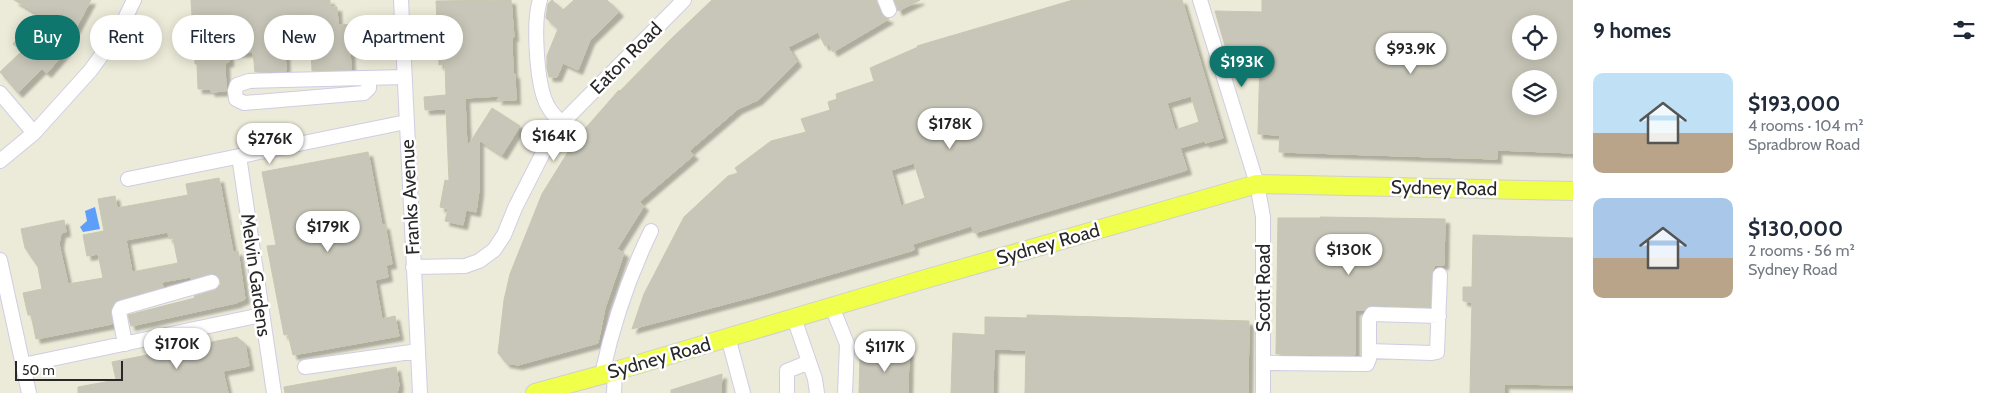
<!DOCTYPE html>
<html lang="en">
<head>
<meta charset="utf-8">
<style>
  :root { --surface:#fff; --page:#f6f6f7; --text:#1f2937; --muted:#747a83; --accent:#0f766e }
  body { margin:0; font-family:Cabin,sans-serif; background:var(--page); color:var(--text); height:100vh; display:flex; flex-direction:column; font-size:19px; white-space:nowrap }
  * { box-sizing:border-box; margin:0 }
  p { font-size:16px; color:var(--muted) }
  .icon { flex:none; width:28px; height:28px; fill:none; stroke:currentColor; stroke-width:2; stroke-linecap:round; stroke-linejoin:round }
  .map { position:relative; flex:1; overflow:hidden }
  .drawer { display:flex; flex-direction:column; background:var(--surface); width:425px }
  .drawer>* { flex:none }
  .top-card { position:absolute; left:15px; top:15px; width:475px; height:45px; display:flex; gap:10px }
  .tools { position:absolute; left:1512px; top:15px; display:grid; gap:10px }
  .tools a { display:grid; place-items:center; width:45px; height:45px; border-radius:50%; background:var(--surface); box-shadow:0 2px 12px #0003; font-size:25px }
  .scale { position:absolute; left:15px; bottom:12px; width:108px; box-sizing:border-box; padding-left:5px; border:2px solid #282828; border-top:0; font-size:14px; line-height:18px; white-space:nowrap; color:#282828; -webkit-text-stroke:4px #fff; paint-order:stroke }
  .price { position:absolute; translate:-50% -42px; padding:0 11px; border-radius:18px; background:#fff; color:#222; font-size:16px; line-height:32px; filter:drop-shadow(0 1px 2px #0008) }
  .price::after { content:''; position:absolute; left:50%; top:30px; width:15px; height:11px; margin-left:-8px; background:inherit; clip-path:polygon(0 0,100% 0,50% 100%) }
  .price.on { background:var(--accent); color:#fff }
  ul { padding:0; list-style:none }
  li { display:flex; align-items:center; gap:15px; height:125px; padding:0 20px }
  li span { display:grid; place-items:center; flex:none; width:140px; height:100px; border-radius:10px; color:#555 }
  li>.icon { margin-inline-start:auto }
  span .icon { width:60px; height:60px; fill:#fffc; stroke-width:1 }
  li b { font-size:21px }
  h2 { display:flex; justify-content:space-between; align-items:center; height:60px; padding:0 20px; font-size:21px }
  .pill { padding:0 18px; border-radius:22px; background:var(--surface); box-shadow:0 2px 12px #0003; font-size:18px; line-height:45px }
  .pill.on { background:var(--accent); color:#fff }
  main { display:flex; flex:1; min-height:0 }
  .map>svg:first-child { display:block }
  .water { fill:#5e9efb }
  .building { fill:#c7c6b8; stroke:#c8c7b1; fill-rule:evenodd; filter:url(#shadow) }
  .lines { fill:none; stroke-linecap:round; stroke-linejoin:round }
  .minor-casing { stroke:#d0cde3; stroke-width:16 }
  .major-casing { stroke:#d0d0d0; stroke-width:20 }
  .minor { stroke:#fff; stroke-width:14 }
  .major { stroke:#efff4a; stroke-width:18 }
  .labels { text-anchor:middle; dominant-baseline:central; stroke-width:5; stroke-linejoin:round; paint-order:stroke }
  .street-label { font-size:19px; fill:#282828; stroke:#fff }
</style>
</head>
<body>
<main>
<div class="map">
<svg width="1573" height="393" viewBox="0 0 1573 393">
  <defs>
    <filter id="shadow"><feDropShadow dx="4.5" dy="4.5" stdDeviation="1" flood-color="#0004"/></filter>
  </defs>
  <rect width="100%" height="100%" fill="#ecead8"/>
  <path class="water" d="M95 207 100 229 83 232 80 227 87 221 85 211Z"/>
  <path class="building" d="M14 0H91L76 28 62 48 66 51 47 73 42 69 18 93 0 72 22 51 13 44 38 14Z
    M191 0H330V7H337L338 25 358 24 359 46H350L351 70 312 71 311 49 285 50 286 71 255 72 253 52 229 53V62L225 63 226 91 211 92 210 89H198L197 64H195Z
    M511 0 514 37H512L513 74H515L516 100H497L500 96 465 98 467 147 492 108 520 126 502 155 479 140V191L476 212 466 210 463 225 445 221 448 209 440 207 445 180 449 181 446 109 425 110 424 97 446 95 445 64 439 65 436 1Z
    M552 0 563 10 574 0H607L619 12 590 40 578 70 563 63 557 77H549L547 68V56L558 29 546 18 548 4Z
    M712 0H876L881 14 884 17 889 19 833 52 829 44 825 46 818 32 788 47 797 62 758 100 738 109 689 151 694 155 639 202 644 206 617 249 624 253 605 308 598 343 518 365 506 363 498 353 504 300 510 274 542 194 576 139 619 90 620 91 671 39Z
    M894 0H920L898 11Z
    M1073 0H1182L1223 138 1205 143 1204 141 1180 148 1187 170 974 233 971 226 913 244 914 250 763 294 632 329 644 294 684 217 728 176 738 173 735 168 771 141 806 132 801 119 830 110 828 102 837 99 836 94 874 81 870 68 918 47 917 46ZM1191 96 1199 122 1175 130 1167 103ZM914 163 925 198 901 206 891 170Z
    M1262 0H1573V153L1497 150V159L1279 152 1280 135 1258 134 1260 57 1228 56 1215 11 1262 12ZM1521 24H1549V51H1521ZM1521 79H1549V106H1521Z
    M368 152 382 225H385L392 264 386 265 388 277 375 280 382 319 395 316 399 336 293 355 288 334 284 335 267 246 276 245 262 172Z
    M219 178 233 252 238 251 245 299 236 303 131 326 128 315 195 298 194 296 215 290 221 284 218 276 214 273 191 279 190 277 162 282 163 287 116 301 111 309 112 324 36 339 31 315H28L23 293 42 289 38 267 25 248 21 229 64 220 66 232 61 233 59 244 68 284 103 278 98 254 87 256 83 235 104 231 98 199 115 196 117 208 188 195 186 184ZM168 232 169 239 173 238 178 263 132 272 126 240Z
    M1320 217 1445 219 1444 265H1435L1432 271 1430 307 1372 305 1364 310H1355V355L1276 354 1278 218H1320Z
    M1473 235 1573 238V385L1504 384V393H1470L1472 302 1463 301V287H1472Z
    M1027 315 1249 321 1248 393H1025L1026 350 994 349 993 393H951L953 333 985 335V317L1027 318Z
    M237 337 245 344 249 366 223 371 228 393H78V387L116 380 112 362Z
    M870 351 909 352 908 393H859L860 358H870Z
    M396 367 399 385 397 393H285L284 387Z
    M722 374 721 393H671V390Z"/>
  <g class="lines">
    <defs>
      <path id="minor" d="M401 0 420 393
        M540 0C533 21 536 89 549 108 552 114 557 118 562 123
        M885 0 889 10
        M1200 0 1257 184 1263 217V393
        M369 78V88L364 93 244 103 236 99 235 91 237 85 249 81 404 77
        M0 93 34 133
        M239 156 274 393
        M0 161 34 133 90 71 118 33 134 0
        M128 179 406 122
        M0 260 29 393
        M413 267 465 266 479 261 494 250 504 235 515 208 548 143 562 123 684 0
        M832 307 847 344 845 393
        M794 318 815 379 817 393
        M728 337 743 393
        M125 344 119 312 121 308 212 282
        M1369 351 1432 353 1437 352 1440 275
        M1263 363 1367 364 1369 359V319L1372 314 1439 316
        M23 365 261 315
        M305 367 418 351
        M602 374C613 324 628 278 651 231
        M614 393 615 371
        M787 393V371L809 362"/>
      <path id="major" d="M535 393 612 372 922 280 1257 184 1573 191"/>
    </defs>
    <use href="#minor" class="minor-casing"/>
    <use href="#major" class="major-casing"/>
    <use href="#minor" class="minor"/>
    <use href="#major" class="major"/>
  </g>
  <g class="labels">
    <g class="street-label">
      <text transform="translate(626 58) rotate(-45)">Eaton Road</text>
      <text transform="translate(1444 188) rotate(1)">Sydney Road</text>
      <text transform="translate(410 197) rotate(-93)">Franks Avenue</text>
      <text transform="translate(1048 244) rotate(-16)">Sydney Road</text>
      <text transform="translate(256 275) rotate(82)">Melvin Gardens</text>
      <text transform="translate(1263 288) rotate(-90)">Scott Road</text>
      <text transform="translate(659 358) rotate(-16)">Sydney Road</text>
    </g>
  </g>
</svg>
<div class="tools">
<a><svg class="icon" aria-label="locate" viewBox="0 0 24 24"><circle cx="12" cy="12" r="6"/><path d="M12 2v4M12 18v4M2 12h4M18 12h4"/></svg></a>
<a><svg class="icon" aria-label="layers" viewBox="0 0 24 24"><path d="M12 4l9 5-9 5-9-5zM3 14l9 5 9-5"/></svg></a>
</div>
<div class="scale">50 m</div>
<b class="price" style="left:1411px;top:75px">$93.9K</b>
<b class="price on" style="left:1242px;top:88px">$193K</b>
<b class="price" style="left:950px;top:150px">$178K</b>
<b class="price" style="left:554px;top:162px">$164K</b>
<b class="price" style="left:270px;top:165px">$276K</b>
<b class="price" style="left:328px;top:253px">$179K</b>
<b class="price" style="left:1349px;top:276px">$130K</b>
<b class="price" style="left:177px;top:370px">$170K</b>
<b class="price" style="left:885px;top:373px">$117K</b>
<div class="top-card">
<a class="pill on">Buy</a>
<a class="pill">Rent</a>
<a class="pill">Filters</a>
<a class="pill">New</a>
<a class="pill">Apartment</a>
</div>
</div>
<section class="drawer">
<h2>9 homes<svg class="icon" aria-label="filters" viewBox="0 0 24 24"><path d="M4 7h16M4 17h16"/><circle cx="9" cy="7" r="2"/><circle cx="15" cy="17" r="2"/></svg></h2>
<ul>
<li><span style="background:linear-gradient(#bfe0f5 60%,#b9a48a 0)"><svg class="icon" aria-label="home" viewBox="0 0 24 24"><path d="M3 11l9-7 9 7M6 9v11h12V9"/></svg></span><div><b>$193,000</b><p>4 rooms · 104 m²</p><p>Spradbrow Road</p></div></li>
<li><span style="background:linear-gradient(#a9c7e8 60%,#b9a48a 0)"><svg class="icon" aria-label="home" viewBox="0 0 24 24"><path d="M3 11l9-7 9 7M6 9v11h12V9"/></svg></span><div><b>$130,000</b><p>2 rooms · 56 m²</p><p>Sydney Road</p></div></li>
</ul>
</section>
</main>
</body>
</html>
